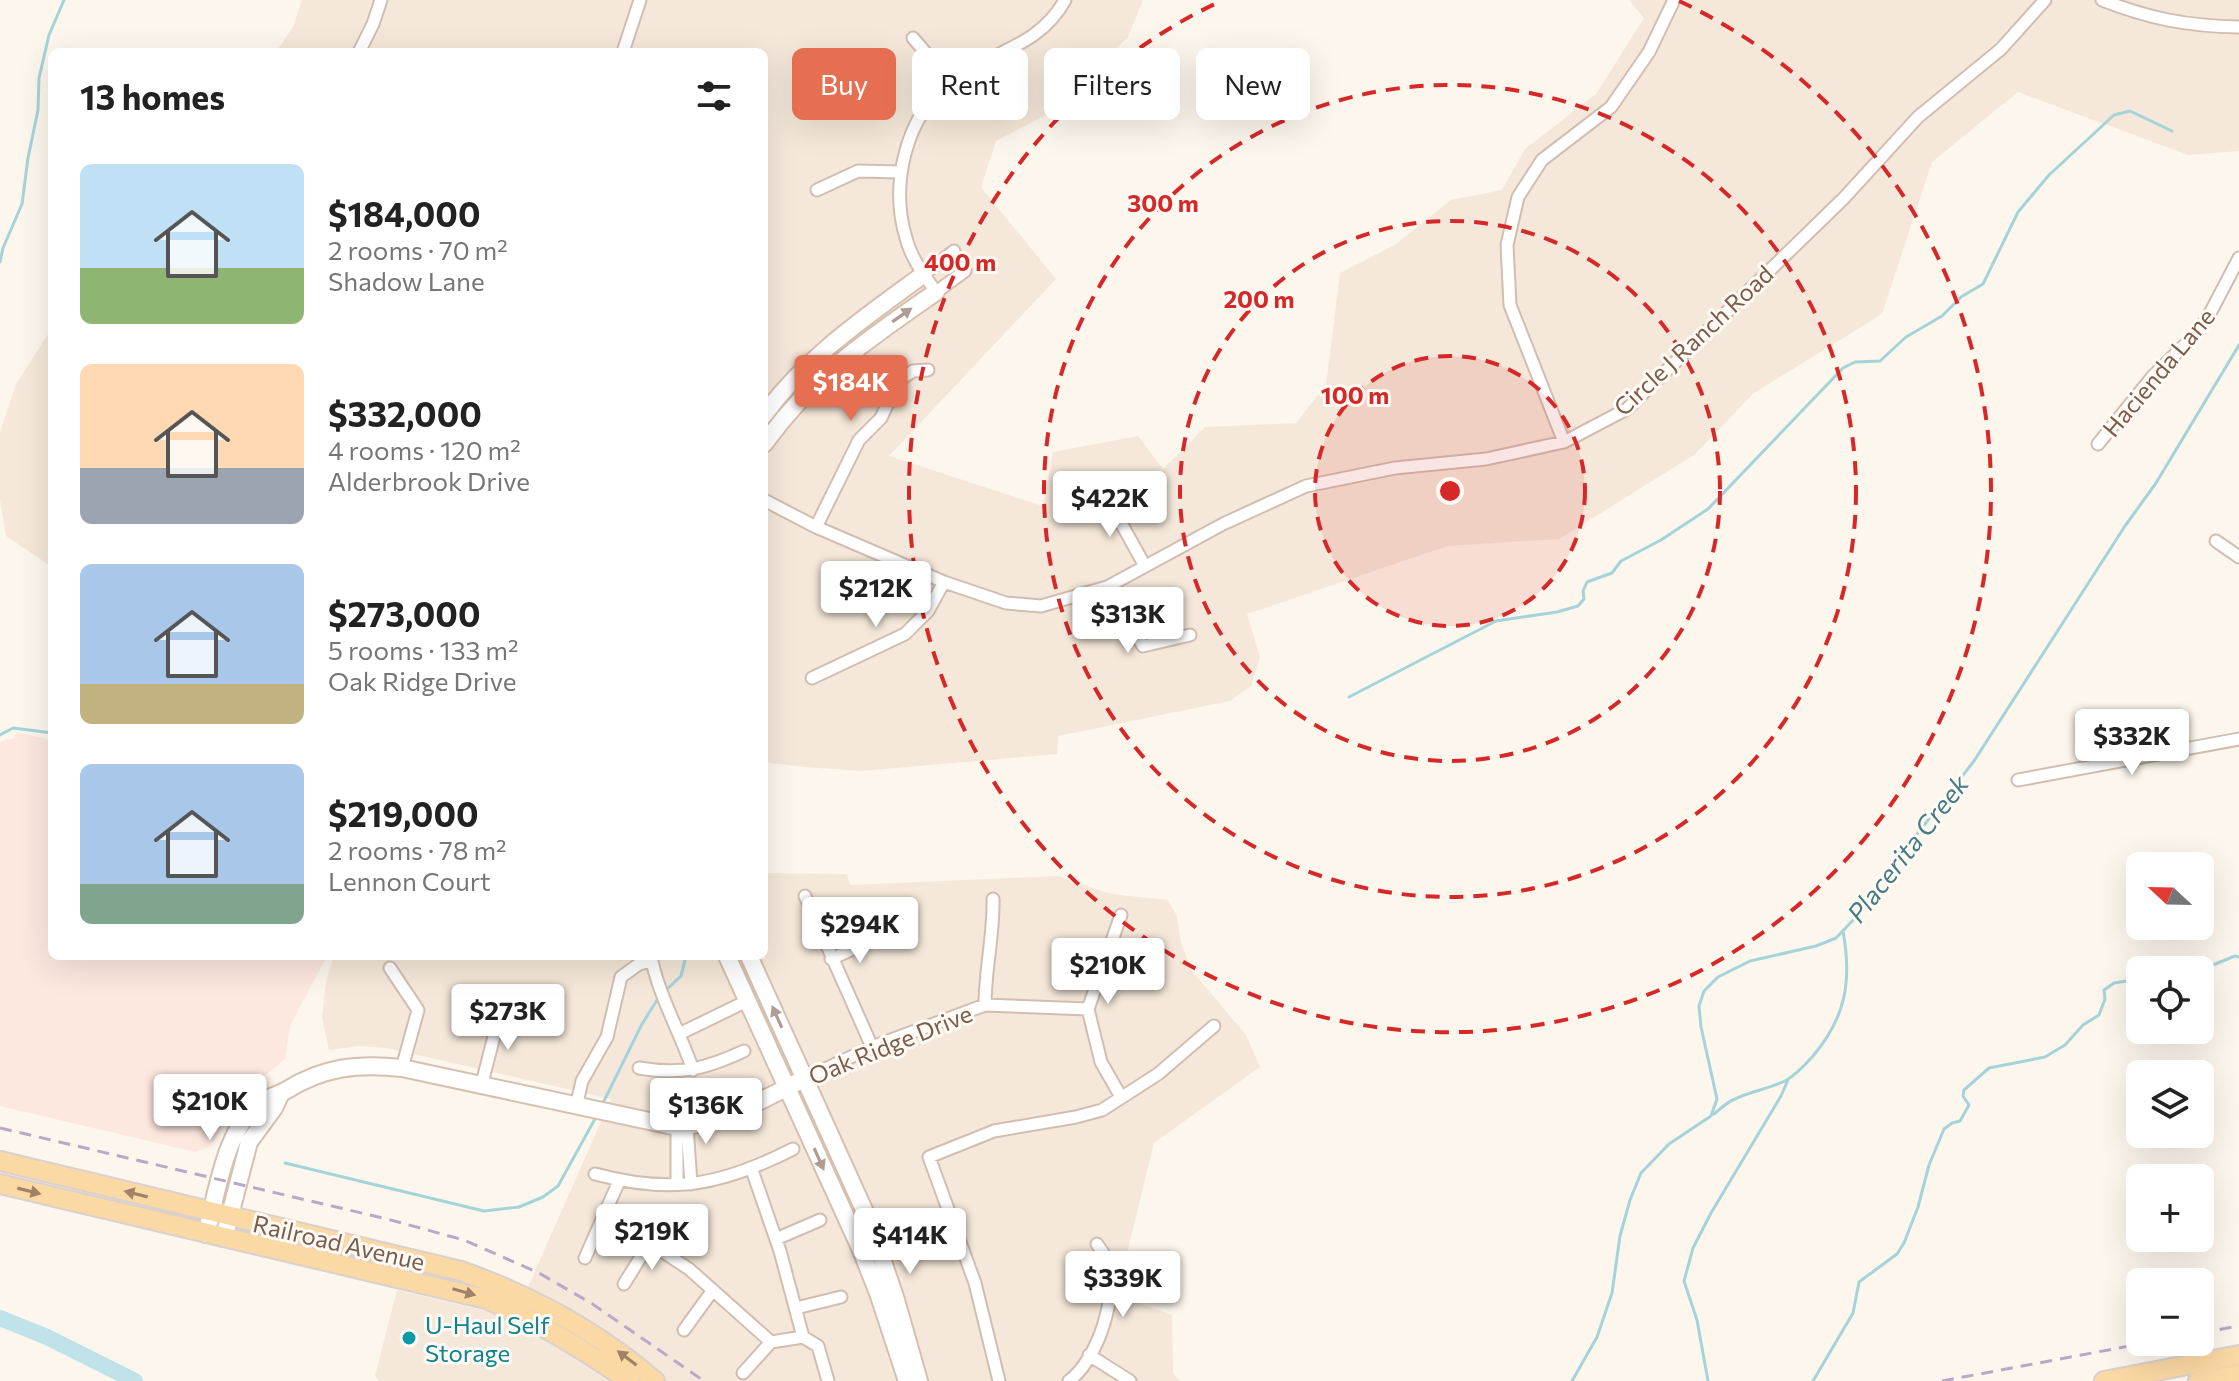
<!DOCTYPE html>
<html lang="en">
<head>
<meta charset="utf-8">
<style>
  :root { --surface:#fff; --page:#f2f2f2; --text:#222; --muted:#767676; --accent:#e76f51 }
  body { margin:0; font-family:Commissioner,sans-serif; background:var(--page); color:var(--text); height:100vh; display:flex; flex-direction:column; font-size:30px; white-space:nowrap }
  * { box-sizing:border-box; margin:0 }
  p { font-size:26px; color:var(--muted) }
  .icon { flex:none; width:44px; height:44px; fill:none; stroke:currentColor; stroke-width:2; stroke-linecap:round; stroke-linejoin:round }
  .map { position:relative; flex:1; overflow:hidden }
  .panel { position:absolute; left:48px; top:48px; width:720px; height:912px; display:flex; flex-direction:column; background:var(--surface); border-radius:12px; box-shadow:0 8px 32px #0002 }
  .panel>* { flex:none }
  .guide { position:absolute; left:792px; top:48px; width:760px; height:72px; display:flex; gap:16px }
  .needle { width:52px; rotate:292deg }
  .controls { position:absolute; left:2126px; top:852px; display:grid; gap:16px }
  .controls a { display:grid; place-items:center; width:88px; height:88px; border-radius:12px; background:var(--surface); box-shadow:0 8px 32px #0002; font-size:40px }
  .price { position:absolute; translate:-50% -68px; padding:0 18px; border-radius:8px; background:#fff; color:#222; font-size:26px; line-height:52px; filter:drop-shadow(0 2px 4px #0008) }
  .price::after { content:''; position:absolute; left:50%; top:48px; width:24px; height:18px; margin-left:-12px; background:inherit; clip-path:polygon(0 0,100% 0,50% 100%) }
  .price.current { background:var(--accent); color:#fff }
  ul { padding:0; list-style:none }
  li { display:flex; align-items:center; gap:24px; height:200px; padding:0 32px }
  li span { display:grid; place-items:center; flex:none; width:224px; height:160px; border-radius:12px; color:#555 }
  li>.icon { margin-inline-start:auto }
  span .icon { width:96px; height:96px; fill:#fffc; stroke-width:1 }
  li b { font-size:34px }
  h2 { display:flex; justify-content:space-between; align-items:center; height:96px; padding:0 32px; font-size:34px }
  .tag { padding:0 28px; border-radius:12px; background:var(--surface); box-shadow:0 8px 32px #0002; font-size:28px; line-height:72px }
  .tag.current { background:var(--accent); color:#fff }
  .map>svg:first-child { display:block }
  .residential { fill:#f5e8da }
  .commercial { fill:#fde8e0 }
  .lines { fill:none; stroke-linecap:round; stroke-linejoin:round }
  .stream { stroke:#a5d3da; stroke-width:3 }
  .river { stroke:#bfe3e8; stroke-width:16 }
  .street-casing { stroke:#d1beb0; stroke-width:15 }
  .secondary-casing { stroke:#d6c0b0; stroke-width:20 }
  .primary-casing { stroke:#dad1cd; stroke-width:22 }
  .street { stroke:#fff; stroke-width:11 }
  .secondary { stroke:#fff; stroke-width:16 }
  .primary { stroke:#fbd9a5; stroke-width:18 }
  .rail { stroke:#b9a8c9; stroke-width:3; stroke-dasharray:12 8; stroke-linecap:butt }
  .oneway { fill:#af9d94 }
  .oneway2 { fill:#a18267 }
  .ring { fill:none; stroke:#d62828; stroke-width:4; stroke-dasharray:14 10 }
  .culture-dot { fill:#0f9aa8; stroke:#fffaf3; stroke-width:3 }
  .labels { text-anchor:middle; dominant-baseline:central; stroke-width:6; stroke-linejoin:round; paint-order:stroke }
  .street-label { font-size:24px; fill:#7a5c4d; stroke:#fffaf3 }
  .culture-label { font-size:24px; fill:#0d838f; stroke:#fffaf3; text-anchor:start }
  .water-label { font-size:26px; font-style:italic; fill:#437c86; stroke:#fffaf3 }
  .centre { fill:#d62828; stroke:#fffaf3; stroke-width:4 }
  .ring-label { font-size:24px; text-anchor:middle; font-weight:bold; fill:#d62828; stroke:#fffaf3; stroke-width:6; stroke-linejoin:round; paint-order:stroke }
</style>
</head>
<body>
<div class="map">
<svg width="2239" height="1381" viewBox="0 0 2239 1381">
  <rect width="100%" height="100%" fill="#fdf6ec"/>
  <path class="residential" d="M302 0H1143L1128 37 1046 115 996 141 981 187 1056 279 889 456 1043 506 1053 452 1138 436 1163 469 1205 427 1296 423 1326 385 1340 273 1395 245 1451 200 1502 190 1525 149 1596 94 1644 18 1629 0H2239V151L2188 155 2018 92 1932 162 1882 314 1754 393 1694 455 1559 539 1448 546 1247 614 1260 657 1251 686 1230 701 1058 736 1057 754 861 771 804 767 764 762V52H276L293 27Z
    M52 328V567L6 536 0 500V432L16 384Z
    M764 873 847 874 850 885 1057 876 1111 894 1168 900 1177 916 1181 943 1192 971 1246 1035 1260 1067 1154 1143 1124 1265 1129 1300 1172 1315 1173 1373 1180 1381H379L375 1376 397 1290 487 1311 513 1321 611 1099 387 1048 359 1046 329 1050 322 1017 326 982 334 956H764Z"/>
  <path class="commercial" d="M16 732 52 740V956H327L290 1026 285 1059 251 1087 228 1116 211 1146 195 1152 0 1106V742L15 738Z"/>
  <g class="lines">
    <path class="stream" d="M0 262 3 248 22 204 28 158 38 110 39 78 49 35 64 0
      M1349 697 1496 621 1557 612 1578 606 1584 599 1583 591 1587 582 1612 573 1621 561 1661 540 1708 509 1843 368 1855 362 1880 361 1906 337 1942 316 1961 297 1983 284 2018 212 2049 175 2114 115 2130 111 2172 131
      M0 735 13 728 52 733
      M2190 970 2208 967 2235 956 2239 957
      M664 992 681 976 686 956
      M603 1103 642 1024 659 997
      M1714 1114C1720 1109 1726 1103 1733 1100 1750 1091 1769 1089 1785 1081 1796 1075 1805 1065 1813 1056 1846 1017 1852 981 1843 931
      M285 1163 484 1211 519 1207 543 1197 558 1186 596 1117
      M1572 1381 1597 1337 1612 1293 1620 1236 1630 1200 1641 1173 1669 1144 1711 1116 1717 1099 1701 1027 1699 1006 1704 991 1718 977 1750 961 1816 946 1836 938 1857 916 1883 878 1974 761 2125 526 2156 483 2239 345
      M1708 1381 1697 1320 1684 1281 1693 1248 1711 1213 1781 1096 1788 1080
      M1813 1381 1853 1313 1859 1282 1897 1254 1904 1243 1918 1207 1929 1165 1944 1129 1952 1123 1960 1121 1969 1105 1963 1096 1964 1090 1989 1068 2045 1057 2065 1045 2083 1025 2099 1015 2105 999 2104 990 2114 983 2140 979"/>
    <path class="river" d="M0 1318 47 1337 135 1381"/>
    <defs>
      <path id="street" d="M2102 0C2151 19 2187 26 2239 27
        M913 38 951 82
        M359 52 373 24 381 0
        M623 52 640 0
        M817 190 858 171 901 172
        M965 271 936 292C924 275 911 258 906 238 890 185 905 115 952 81 992 51 1039 47 1065 0
        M924 274 954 251
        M1564 442 1510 305 1507 245 1518 197 1542 160 1611 107 1649 52 1674 0
        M2098 444 2153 376 2196 334 2207 319 2239 258
        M1106 496 1145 566
        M764 500 816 527 944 582 1006 603 1041 606 1107 587 1223 524 1306 486 1395 468 1486 459 1564 442 1627 409 1844 198 1918 117 2001 49 2045 0
        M816 527 859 440 881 418 898 381 913 371 928 370
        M2216 541 2239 557
        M1107 587 1143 646 1190 635
        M812 678 905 634 928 611 944 582
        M2018 780 2239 739
        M805 896 872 1047
        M651 957C659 996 680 1032 693 1070
        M831 959 875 939
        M390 968 418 1010 402 1068
        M985 1005C985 969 994 934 993 899
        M681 1033 747 1001
        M639 1068C681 1075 705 1069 744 1051
        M804 1079 872 1047 985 1005 1088 1009
        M481 1087 499 1017 540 1027
        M1121 1097 1101 1062 1088 1009 1121 915
        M576 1107 582 1081 607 1037 621 977 639 964 652 961
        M687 1126 691 1184
        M677 1127V1184
        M752 1170 780 1251 803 1337 818 1346 828 1381
        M595 1174C673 1195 722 1185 793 1149
        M605 1213 689 1269 771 1342 803 1337
        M776 1239 820 1220
        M585 1258 619 1181
        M624 1284 650 1242
        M796 1308 841 1297
        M684 1330 713 1290
        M1089 1355 1130 1381
        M743 1373 771 1342
        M999 1381 975 1283 929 1157 994 1131 1076 1117 1102 1110 1158 1074 1214 1026
        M1069 1381C1098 1359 1119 1295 1107 1260 1105 1255 1100 1249 1097 1244"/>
      <path id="secondary" d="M764 415C806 357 867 316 924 274
        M764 444C814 375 867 340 936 292
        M727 956 861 1250 878 1293 907 1381
        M749 956 870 1223 896 1300 919 1381
        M206 1234C217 1194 225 1126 262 1101 269 1097 278 1095 285 1091 323 1067 358 1063 402 1068L677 1127C726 1123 760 1100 804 1079
        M224 1238 249 1142 274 1108 281 1093"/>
      <path id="primary" d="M0 1161 461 1271C532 1296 598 1332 655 1381
        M0 1184 486 1299C537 1321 583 1349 629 1381
        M2104 1381 2239 1355
        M2198 1381 2239 1374"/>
    </defs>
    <use href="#street" class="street-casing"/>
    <use href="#secondary" class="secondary-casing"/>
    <use href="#primary" class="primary-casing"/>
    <use href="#street" class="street"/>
    <use href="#secondary" class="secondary"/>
    <use href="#primary" class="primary"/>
    <path class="rail" d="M0 1128 387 1219 464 1240 539 1273 591 1303 704 1381
      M2200 1333 2239 1326
      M1942 1381 2151 1342"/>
  </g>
  <defs><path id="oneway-solid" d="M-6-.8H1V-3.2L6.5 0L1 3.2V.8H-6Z" transform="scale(2)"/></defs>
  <g class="oneway">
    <use href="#oneway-solid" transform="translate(902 315) rotate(-35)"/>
    <use href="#oneway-solid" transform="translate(777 1017) rotate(-114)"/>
    <use href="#oneway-solid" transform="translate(819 1159) rotate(66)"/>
  </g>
  <g class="oneway2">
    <use href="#oneway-solid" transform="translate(29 1191) rotate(14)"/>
    <use href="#oneway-solid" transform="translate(136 1194) rotate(-166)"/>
    <use href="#oneway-solid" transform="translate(464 1292) rotate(16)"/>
    <use href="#oneway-solid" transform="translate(627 1358) rotate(-143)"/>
  </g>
  <circle cx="1450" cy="491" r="135" fill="#d62828" fill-opacity=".12"/>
  <g class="ring">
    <circle cx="1450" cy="491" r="135"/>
    <circle cx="1450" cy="491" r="270"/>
    <circle cx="1450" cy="491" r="406"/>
    <path d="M1679 1A541 541 0 1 1 1221 1"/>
  </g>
  <circle class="culture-dot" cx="409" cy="1338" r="8"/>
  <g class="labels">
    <g class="street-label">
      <text transform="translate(1693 340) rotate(-43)">Circle J Ranch Road</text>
      <text transform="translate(2158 372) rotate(-50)">Hacienda Lane</text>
      <text transform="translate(890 1044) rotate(-22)">Oak Ridge Drive</text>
      <text transform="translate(339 1242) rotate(13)">Railroad Avenue</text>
    </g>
    <g class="culture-label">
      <text x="425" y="1324">U-Haul Self<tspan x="425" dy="28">Storage</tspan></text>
    </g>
    <g class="water-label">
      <text transform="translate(1907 848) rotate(-52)">Placerita Creek</text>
    </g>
  </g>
  <circle cx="1450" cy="491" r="12" class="centre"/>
  <g class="ring-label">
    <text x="1163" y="212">300 m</text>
    <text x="960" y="271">400 m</text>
    <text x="1259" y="308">200 m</text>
    <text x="1355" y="404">100 m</text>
  </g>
</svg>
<div class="controls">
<a><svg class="needle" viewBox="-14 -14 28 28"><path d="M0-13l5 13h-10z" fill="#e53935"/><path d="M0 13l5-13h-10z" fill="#767676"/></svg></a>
<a><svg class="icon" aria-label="locate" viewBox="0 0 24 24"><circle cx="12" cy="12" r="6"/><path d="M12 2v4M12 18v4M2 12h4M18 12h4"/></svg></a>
<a><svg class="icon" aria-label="layers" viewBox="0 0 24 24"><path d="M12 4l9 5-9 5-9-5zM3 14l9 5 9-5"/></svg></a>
<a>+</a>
<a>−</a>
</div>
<b class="price current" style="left:851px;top:423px">$184K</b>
<b class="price" style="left:1110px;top:539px">$422K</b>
<b class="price" style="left:876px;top:629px">$212K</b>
<b class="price" style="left:1128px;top:655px">$313K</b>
<b class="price" style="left:2132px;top:777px">$332K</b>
<b class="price" style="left:860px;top:965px">$294K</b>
<b class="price" style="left:1108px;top:1006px">$210K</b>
<b class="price" style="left:508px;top:1052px">$273K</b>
<b class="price" style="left:210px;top:1142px">$210K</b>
<b class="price" style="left:706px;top:1146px">$136K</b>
<b class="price" style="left:652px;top:1272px">$219K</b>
<b class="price" style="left:910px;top:1276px">$414K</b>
<b class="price" style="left:1123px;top:1319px">$339K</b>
<div class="guide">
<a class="tag current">Buy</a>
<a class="tag">Rent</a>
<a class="tag">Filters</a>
<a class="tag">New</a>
</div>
<section class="panel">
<h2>13 homes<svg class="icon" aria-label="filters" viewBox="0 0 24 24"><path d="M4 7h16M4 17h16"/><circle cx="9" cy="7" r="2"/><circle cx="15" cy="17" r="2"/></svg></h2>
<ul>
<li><span style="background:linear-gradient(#bfe0f5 65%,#8fb573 0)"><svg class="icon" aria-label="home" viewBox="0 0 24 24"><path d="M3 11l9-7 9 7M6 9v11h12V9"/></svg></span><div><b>$184,000</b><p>2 rooms · 70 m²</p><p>Shadow Lane</p></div></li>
<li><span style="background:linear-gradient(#ffd9b3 65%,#9aa5b1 0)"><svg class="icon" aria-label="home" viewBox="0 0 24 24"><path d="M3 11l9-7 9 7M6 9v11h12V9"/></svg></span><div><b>$332,000</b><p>4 rooms · 120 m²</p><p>Alderbrook Drive</p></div></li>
<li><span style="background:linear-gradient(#a9c7e8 75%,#c2b280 0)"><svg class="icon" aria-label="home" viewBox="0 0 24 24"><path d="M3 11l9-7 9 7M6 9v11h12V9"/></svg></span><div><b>$273,000</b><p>5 rooms · 133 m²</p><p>Oak Ridge Drive</p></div></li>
<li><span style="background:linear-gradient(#a9c7e8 75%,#7fa58c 0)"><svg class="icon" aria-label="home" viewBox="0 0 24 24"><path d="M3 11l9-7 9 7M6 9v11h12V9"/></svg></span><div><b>$219,000</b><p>2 rooms · 78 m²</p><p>Lennon Court</p></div></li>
</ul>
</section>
</div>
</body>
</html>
